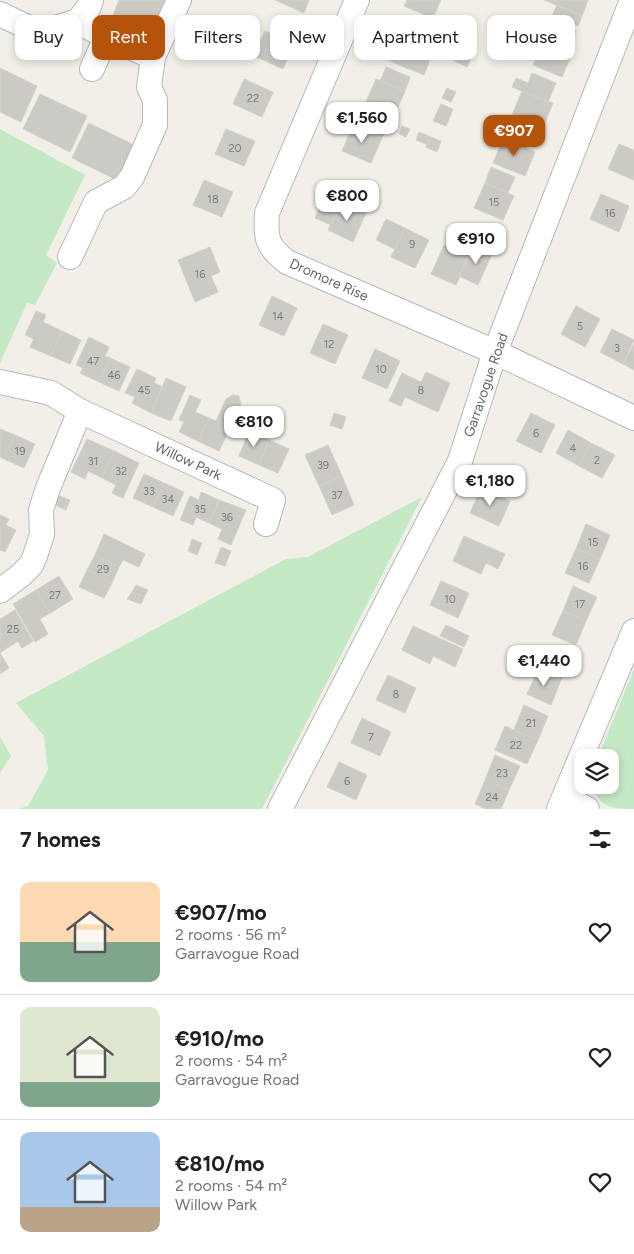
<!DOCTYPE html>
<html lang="en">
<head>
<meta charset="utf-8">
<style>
  :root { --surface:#fff; --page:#f6f6f6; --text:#202124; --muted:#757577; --line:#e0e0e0; --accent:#b45309 }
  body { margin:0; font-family:Figtree,sans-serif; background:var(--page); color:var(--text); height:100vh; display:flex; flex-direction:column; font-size:19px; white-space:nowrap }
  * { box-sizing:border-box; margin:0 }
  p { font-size:16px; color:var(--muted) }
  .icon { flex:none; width:28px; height:28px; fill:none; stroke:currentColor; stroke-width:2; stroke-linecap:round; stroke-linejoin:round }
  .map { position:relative; height:809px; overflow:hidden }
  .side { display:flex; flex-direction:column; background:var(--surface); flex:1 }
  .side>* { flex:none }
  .hud { position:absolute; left:15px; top:15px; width:605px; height:45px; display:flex; gap:10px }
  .controls { position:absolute; left:574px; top:749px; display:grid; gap:10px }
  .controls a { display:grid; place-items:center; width:45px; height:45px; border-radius:10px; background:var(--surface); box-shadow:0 2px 8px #0003; font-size:25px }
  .price { position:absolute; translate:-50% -42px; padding:0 11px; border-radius:10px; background:#fff; color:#222; font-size:16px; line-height:32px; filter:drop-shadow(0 1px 2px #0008) }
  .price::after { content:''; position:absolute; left:50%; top:30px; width:15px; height:11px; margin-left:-8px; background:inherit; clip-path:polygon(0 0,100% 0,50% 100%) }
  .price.current { background:var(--accent); color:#fff }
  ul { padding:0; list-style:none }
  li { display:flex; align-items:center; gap:15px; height:125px; padding:0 20px }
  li+li { border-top:1px solid var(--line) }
  li span { display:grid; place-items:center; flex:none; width:140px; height:100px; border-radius:10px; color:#555 }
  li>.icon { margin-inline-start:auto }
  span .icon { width:60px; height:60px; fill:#fffc; stroke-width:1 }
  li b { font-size:21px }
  h2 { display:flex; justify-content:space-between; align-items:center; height:60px; padding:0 20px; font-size:21px }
  .chip { padding:0 18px; border-radius:10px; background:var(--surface); box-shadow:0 2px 8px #0003; font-size:18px; line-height:45px }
  .chip.current { background:var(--accent); color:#fff }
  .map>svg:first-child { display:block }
  .green { fill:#c5e8c5 }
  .building { fill:#cccac5; stroke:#d6d1c6 }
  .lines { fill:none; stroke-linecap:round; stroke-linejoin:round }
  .street-casing { stroke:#b5b8bc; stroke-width:26 }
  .street { stroke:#fff; stroke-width:24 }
  .labels { text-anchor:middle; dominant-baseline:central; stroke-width:4.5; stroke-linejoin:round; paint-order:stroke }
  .number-label { font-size:11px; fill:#7a7d7f }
  .street-label { font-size:14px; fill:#5f6368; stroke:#fff }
</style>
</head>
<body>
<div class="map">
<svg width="634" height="809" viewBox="0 0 634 809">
  <rect width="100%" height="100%" fill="#f1efe8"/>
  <path class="green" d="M0 129 85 175 46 255 57 263 35 305 27 303 0 363Z
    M422 497 262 809H18L28 806 48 770 44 736 16 703 286 559 308 557Z
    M634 669V809C615 809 597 808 593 785H610V758L598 757Z
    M0 737 11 756 0 773Z"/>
  <path class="building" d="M119 0H167L153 33 113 16Z
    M275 0H309L304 13Z
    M407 0H441L433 18 404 6Z
    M544 0H588L582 16Z
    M557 5 582 16 578 26 552 16Z
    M539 15 576 31 568 50 544 39 546 35 533 29Z
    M414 30 438 40 434 49 410 40Z
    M265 31 294 44 283 69 254 56Z
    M392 32 434 49 424 75 382 58Z
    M544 39 573 52 562 77 533 65Z
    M461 46 474 52 467 67 454 61Z
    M386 67 410 77 405 91 380 81Z
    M0 68 37 86 21 122 0 112Z
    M532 73 556 83 548 102 512 87 516 78 528 83Z
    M244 79 273 92 262 117 233 104Z
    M376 79 405 91 394 116 365 104Z
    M447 88 456 92 451 102 442 98Z
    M522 91 553 103 543 127 512 115Z
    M40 94 87 116 70 152 23 129Z
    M441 104 453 109 446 126 433 121Z
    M500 115 534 129 526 149 492 135Z
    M365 116 388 125 382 138 360 129Z
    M89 123 136 146 119 181 72 158Z
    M353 126 382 138 371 163 342 151Z
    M402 126 410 129 406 137 399 134Z
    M226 129 255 141 244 166 215 154Z
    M419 132 431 137 428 145 416 140Z
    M431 137 441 141 437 152 426 147Z
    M503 139 535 152 525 176 493 163Z
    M619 144 634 150V180L608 169Z
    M491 167 515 177 508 193 485 183Z
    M204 180 233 192 222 217 193 205Z
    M485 183 514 196 503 220 474 208Z
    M326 191 344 199 331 225 315 218Z
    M601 194 629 206 619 232 590 219Z
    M341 201 366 213 353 242 328 230Z
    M386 219 405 228 395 249 376 240Z
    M405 228 429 240 415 268 391 257Z
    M444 245 469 256 456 285 431 274Z
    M473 245 492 254 478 285 459 276Z
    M210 247 220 272 211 276 218 292 195 302 178 260Z
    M272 296 297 308 284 336 259 325Z
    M576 306 600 319 585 347 561 334Z
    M36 311 46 315 43 322 62 331 51 356 30 347 34 339 25 335Z
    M323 324 348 335 335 364 310 353Z
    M612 329 634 340 623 364 600 352Z
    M62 331 81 340 70 364 51 356Z
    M89 337 109 347 105 356 110 358 99 382 80 373 83 368 76 365Z
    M634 344V370L623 364Z
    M375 349 400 361 387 389 362 378Z
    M110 358 130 367 119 391 99 382Z
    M137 369 156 378 154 383 163 387 151 413 132 403 135 397 125 393Z
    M426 372 450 383 438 412 405 397 401 406 389 401 402 373 421 382Z
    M166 378 186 387 171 421 151 413Z
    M190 395 201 400 195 412 209 418 198 441 179 432 184 422 179 420Z
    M233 395 239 396 241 405 219 451 198 441 209 418 216 421 226 399Z
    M334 413 346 417 342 429 330 425Z
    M531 413 555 425 541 453 516 441Z
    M0 429 15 435 4 459 0 457Z
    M568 430 591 443 579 466 556 453Z
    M249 431 269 440 259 465 239 456Z
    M15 435 35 444 24 468 4 459Z
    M87 439 114 451 102 478 88 471 85 479 71 472Z
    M269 440 289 449 278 473 259 465Z
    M591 443 615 455 602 478 579 466Z
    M328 445 342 476 319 486 305 455Z
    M114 451 139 463 123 498 112 493 116 485 102 478Z
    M144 474 164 483 153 507 133 498Z
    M342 476 354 505 332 515 319 486Z
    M164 483 184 492 173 516 153 507Z
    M481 488 510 501 499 526 470 513Z
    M201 492 219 500 209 523 196 517 193 525 180 520 190 496 199 500Z
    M57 495 70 500 66 510 53 504Z
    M219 500 246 510 231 545 218 539 222 529 209 523Z
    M0 515 9 519 6 525 16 530 5 552 0 550Z
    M586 524 610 535 600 559 576 549Z
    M104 534 145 554 139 567 123 560 119 567 95 555Z
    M464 536 505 554 498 569 486 563 481 574 453 561Z
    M192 539 202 543 197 555 188 551Z
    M221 547 231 551 225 566 215 563Z
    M576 549 600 559 589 583 565 573Z
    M95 555 119 567 112 583 87 570Z
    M87 570 112 583 104 598 79 587Z
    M59 576 73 599 50 613 36 590Z
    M441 581 469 593 458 618 430 605Z
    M136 585 148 590 144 597 132 592Z
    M573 586 597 597 586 621 563 611Z
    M36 590 50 613 40 619 48 634 35 642 13 604Z
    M132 592 144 597 141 604 127 599Z
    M15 610 33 641 22 648 18 641 6 649 0 638V619Z
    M563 611 586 621 576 645 552 635Z
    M446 625 469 636 464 647 440 636Z
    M413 626 463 649 455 667 433 656 430 664 402 650Z
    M0 638 6 649 0 653 9 668 0 674Z
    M548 646 572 656 561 680 538 670Z
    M538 670 561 680 551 705 527 694Z
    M388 675 416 688 405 713 376 700Z
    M524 705 548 716 538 740 514 730Z
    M362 718 391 732 380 756 351 743Z
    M505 726 538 740 527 764 495 750Z
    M495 755 520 766 509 790 485 780Z
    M339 762 367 775 356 800 327 787Z
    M485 780 509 790 501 809H486L475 804Z"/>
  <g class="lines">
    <defs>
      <path id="street" d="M357 0 267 213C265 238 267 247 287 262L495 352 634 418
        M0 14 40 33 78 21 106 37 153 57 179 0
        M78 21 89 7 91 0
        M92 69 106 37
        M70 257 96 202 124 187 132 177 155 125V100L149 87 153 57
        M0 382 51 393 80 411 273 500 266 524
        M0 591 21 575 31 565 35 556 42 534 41 510 48 488 80 411
        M565 797 587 809
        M280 809 460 461 495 352 632 0
        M559 809 634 631"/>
    </defs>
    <use href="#street" class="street-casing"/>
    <use href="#street" class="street"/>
  </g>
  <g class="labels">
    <g class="number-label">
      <text x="253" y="98">22</text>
      <text x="235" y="148">20</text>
      <text x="213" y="199">18</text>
      <text x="494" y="202">15</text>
      <text x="610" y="213">16</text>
      <text x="412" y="244">9</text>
      <text x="200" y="274">16</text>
      <text x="278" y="316">14</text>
      <text x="580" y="326">5</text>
      <text x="329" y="344">12</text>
      <text x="617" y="348">3</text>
      <text x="93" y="361">47</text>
      <text x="381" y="369">10</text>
      <text x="114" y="375">46</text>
      <text x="144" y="390">45</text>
      <text x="421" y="390">8</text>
      <text x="536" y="433">6</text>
      <text x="573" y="448">4</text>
      <text x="20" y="451">19</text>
      <text x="597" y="460">2</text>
      <text x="93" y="461">31</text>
      <text x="323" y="465">39</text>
      <text x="121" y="471">32</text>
      <text x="149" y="491">33</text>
      <text x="337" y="495">37</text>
      <text x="168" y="499">34</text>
      <text x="200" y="509">35</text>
      <text x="227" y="517">36</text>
      <text x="593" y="542">15</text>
      <text x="583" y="566">16</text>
      <text x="103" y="569">29</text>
      <text x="55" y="595">27</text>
      <text x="450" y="599">10</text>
      <text x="580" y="604">17</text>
      <text x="13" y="629">25</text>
      <text x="396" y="694">8</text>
      <text x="531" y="723">21</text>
      <text x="371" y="737">7</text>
      <text x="516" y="745">22</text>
      <text x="502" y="773">23</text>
      <text x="347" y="781">6</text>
      <text x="492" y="797">24</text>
    </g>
    <g class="street-label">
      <text transform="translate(329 280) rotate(24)">Dromore Rise</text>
      <text transform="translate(486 385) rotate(-71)">Garravogue Road</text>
      <text transform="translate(188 461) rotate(25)">Willow Park</text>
    </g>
  </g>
</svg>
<div class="controls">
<a><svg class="icon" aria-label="layers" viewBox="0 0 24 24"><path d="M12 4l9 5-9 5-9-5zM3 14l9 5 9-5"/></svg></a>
</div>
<b class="price" style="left:362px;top:144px">€1,560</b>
<b class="price current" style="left:514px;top:157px">€907</b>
<b class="price" style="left:347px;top:222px">€800</b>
<b class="price" style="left:476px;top:265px">€910</b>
<b class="price" style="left:254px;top:448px">€810</b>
<b class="price" style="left:490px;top:507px">€1,180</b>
<b class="price" style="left:544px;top:687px">€1,440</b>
<div class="hud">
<a class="chip">Buy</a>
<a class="chip current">Rent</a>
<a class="chip">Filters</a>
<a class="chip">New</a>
<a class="chip">Apartment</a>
<a class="chip">House</a>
</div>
</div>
<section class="side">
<h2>7 homes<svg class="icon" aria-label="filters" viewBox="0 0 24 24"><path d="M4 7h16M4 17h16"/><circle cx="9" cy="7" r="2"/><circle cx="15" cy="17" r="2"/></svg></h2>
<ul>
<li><span style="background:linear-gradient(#ffd9b3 60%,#7fa58c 0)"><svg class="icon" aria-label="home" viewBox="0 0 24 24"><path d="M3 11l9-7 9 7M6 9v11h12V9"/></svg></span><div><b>€907/mo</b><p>2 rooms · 56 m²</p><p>Garravogue Road</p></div><svg class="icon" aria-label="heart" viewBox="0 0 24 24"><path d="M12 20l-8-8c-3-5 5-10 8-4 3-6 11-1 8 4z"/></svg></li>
<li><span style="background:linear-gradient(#dfe7d0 75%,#7fa58c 0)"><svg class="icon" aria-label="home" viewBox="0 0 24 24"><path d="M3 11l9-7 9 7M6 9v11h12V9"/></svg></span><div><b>€910/mo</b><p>2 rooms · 54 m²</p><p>Garravogue Road</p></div><svg class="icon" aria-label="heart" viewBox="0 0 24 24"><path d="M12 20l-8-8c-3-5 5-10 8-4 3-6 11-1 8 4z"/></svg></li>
<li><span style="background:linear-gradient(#a9c7e8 75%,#b9a48a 0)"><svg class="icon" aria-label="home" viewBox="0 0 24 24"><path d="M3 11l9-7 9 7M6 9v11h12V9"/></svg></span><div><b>€810/mo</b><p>2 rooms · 54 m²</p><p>Willow Park</p></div><svg class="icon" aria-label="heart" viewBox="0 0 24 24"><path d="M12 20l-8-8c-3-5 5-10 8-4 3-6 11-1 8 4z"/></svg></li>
</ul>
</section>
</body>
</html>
